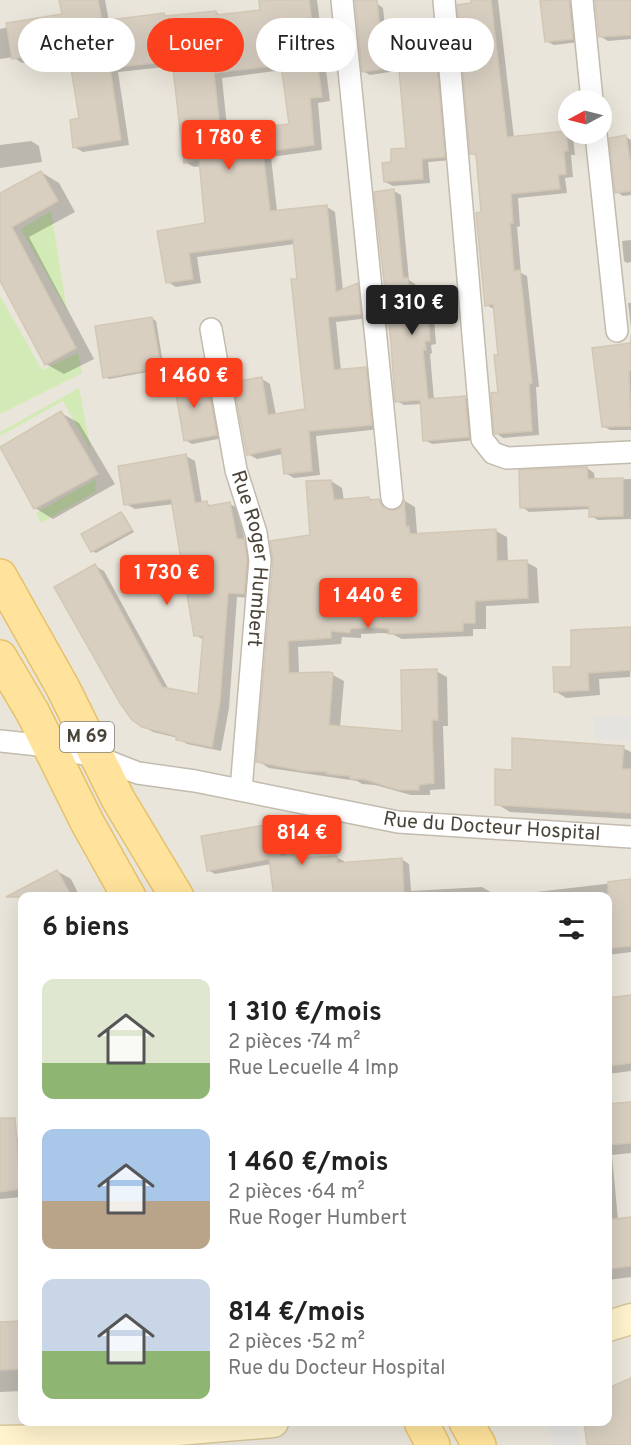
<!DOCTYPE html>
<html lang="fr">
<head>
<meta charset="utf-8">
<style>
  :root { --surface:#fff; --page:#f2f2f2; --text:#222; --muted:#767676; --accent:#fc3f1d }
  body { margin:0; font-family:Overpass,sans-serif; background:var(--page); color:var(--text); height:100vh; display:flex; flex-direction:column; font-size:22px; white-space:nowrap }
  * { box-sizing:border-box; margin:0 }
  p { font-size:20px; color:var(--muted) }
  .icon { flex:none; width:33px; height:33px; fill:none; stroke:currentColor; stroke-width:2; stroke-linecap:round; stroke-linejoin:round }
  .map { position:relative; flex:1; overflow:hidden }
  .drawer { position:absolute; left:18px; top:892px; width:594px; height:534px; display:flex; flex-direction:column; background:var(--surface); border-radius:12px; box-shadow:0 6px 24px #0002 }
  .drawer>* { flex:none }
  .guide { position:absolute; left:18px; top:18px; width:596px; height:54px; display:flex; gap:12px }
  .needle { width:39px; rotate:263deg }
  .tools { position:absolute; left:558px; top:90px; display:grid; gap:12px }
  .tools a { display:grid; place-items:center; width:54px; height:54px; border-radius:50%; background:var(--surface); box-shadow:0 6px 24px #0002; font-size:30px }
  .price { position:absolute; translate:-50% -51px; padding:0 14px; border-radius:6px; background:var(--accent); color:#fff; font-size:20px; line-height:39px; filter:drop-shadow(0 2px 3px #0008) }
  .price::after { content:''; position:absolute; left:50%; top:36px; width:18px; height:14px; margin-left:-9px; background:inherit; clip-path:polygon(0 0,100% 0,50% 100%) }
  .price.on { background:#222; color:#fff }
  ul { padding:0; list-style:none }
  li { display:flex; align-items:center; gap:18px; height:150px; padding:0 24px }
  li span { display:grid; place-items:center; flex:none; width:168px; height:120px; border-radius:12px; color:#555 }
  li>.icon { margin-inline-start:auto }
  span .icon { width:72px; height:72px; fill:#fffc; stroke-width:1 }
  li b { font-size:26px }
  h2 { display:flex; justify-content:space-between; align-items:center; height:72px; padding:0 24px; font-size:26px }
  .tag { padding:0 21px; border-radius:27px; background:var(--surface); box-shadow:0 6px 24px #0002; font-size:21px; line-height:54px }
  .tag.on { background:var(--accent); color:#fff }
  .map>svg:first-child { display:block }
  .residential { fill:#eae5da; fill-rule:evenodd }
  .green { fill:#d2eab5 }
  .parking { fill:#e5e3e0 }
  .shadow { fill:#0003; fill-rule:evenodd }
  .building { fill:#d8cfc1; stroke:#d3c7b4; stroke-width:1.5; fill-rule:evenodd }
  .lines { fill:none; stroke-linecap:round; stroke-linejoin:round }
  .street-casing { stroke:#c2bbae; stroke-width:24 }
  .secondary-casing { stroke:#d6c79b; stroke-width:33 }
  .primary-casing { stroke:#e6c16a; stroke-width:36 }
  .street { stroke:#fff; stroke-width:21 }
  .secondary { stroke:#fff3cd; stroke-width:30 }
  .primary { stroke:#ffe39c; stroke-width:33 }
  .labels { text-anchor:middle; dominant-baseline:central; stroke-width:4.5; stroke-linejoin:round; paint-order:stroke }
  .shield { fill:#fff; stroke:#817c74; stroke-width:1.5 }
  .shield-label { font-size:18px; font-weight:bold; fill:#4b4439 }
  .street-label { font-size:20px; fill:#4b4439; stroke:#fff }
</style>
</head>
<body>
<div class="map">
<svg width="631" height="1445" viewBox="0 0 631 1445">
  <rect width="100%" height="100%" fill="#f6f3ec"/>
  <path class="residential" d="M0 0H631V1445H0ZM568 100H602V134H568ZM22 897H608V1422H22Z"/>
  <path class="green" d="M51 211 67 311 21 229Z
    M0 296 42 370 78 353 82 373 0 414Z
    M79 388 91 451 63 401 0 436V432Z
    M96 479 95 492 41 523 36 513Z"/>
  <path class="parking" d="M631 716V742L595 738 593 717Z
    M546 1422H577L580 1445H555Z"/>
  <path class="shadow" d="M63 0H105L109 22 164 15 169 17 216 12 222 16 262 11 261 0H317L330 101 318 103 322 150 271 157 277 211 327 207 335 212 343 291 357 284 366 289 369 318 336 322 341 371 366 368 374 373 380 429 316 436 320 475 294 478 285 473 283 454 257 459 248 454 262 379 270 384 276 415 307 410 295 244 197 257 201 283 176 287 168 282 207 224 201 166 194 167 185 162 174 66 118 72 129 145 83 152 74 147 81 120 70 56 22 63 13 57 0 59V29L63 15ZM283 70 291 126 275 130 228 137 222 78Z
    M356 0H372L383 8 387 44 395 48 396 71 370 75 363 71Z
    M473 0H498L514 138 565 132 573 136 575 155H571L573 177 565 178 567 193 518 198 520 226 517 227 521 273 527 276 539 387H536L539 435 503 438 496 433 500 356 494 309 486 305 478 157 472 153Z
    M569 0 577 4 580 42 554 45 546 41 542 3Z
    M596 0H631V39L608 41 600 36Z
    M437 68 444 72 452 160 428 162 430 183 393 186 385 182 393 164 408 149Z
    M626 137 631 140V195L623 196 617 192Z
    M31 141 39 146 42 162 0 168V145Z
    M41 172 59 183 75 212 29 237 94 359 64 374 46 364 0 278V195Z
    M394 191 401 195 409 280 415 284 419 315 427 314 434 319 436 344 431 345 432 353 430 354 434 400 465 398 472 402 476 440 432 444 425 440 422 404 404 405 397 401Z
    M631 240V262L627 263 624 261 622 241Z
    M628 303H631V328Z
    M152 318 156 321 164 369 109 379 105 377Z
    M631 332V430H610L603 426 630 345Z
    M194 375 201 379 202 389 208 388 215 392 223 438 192 444 185 440Z
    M61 413 79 423 115 484 53 519 35 508Z
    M186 456 195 461 202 503H206L214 507 230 504 239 509 245 542 253 546V598L237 597 229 708 221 751 187 744 178 738 153 732 143 726 95 566 104 571 169 690 199 696 204 640 195 635 174 504 135 509 126 504Z
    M587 468 594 473 595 480 631 479V519L598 520 591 516 590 509 529 512 522 507Z
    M331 481 342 488 344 501 369 498 374 501H379L390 507 392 512 401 509 405 501 415 507 417 533 420 534 496 531 507 537 508 562H526L537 568 539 603 486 606V629H473V636L402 639 392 634 382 633 361 634V638L342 637 341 644 298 647 299 674 333 675 344 681 340 727 404 733 436 671 447 677 448 726H443L445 789 430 790V795H411L375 785 362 784 357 781 269 768 258 761 311 537Z
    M121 513 124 515 134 532 96 553 92 551Z
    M631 628 630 677 599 679 600 695 566 698 555 691 572 668Z
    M623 748 631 752V819L510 812 497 804 514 771Z
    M277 824 284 828 287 857 300 855 308 859 336 857 344 861V864L401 859 409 864 411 891 482 887 492 893V897H275L271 864 215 874 208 870Z
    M57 871 71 879 80 897H33Z
    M631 881V952L608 955V897H493Z
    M631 996V1071L608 1074V999Z
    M631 1104V1153L612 1155 618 1220 631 1219V1277L608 1280V1106Z
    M16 1138 22 1142V1197L0 1199V1140Z
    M0 1323H22V1391L0 1392Z"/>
  <path class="building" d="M59 0H98L102 21 164 13 165 16 216 11V15L260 10 259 0H309L322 97 310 98 314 145 263 152 270 211 327 205 336 292 358 283 361 314 328 317 334 370 366 367 372 425 309 431 312 471 284 474 281 448 247 455 233 382 262 377 268 415 305 409 291 279H297L293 239 189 253 193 279 166 283 157 231 205 223 199 160 184 163 172 61 110 68 121 140 73 148 70 120 79 118 68 50 12 59 6 23 62 14ZM281 65 289 124 273 126 274 129 221 137 214 73Z
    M355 0H377L381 42H388L390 68 362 72Z
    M471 0H491L507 137 566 131 568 151H564L566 174 558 175 560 189 511 194 513 223H510L514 271 520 270 532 383 529 384 532 431 494 434 491 393 498 392 494 355H498L493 304 485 306 476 213 481 212 476 154H470L457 5 471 3Z
    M554 0H569L573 39 545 42 540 1Z
    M595 0H631V35L599 37Z
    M437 66 445 157 422 159 423 179 384 182 382 163 391 162V149L406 148 399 70Z
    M626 135 631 166V191L615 193 609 138Z
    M41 171 58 201 12 227 76 348 45 365 0 281V193Z
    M394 189 403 278H408L412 314 428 313 430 341H425L426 350H423L428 399 465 396 469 437 423 441 420 400 395 402 391 342 374 192Z
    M152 317 161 368 103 378 95 326Z
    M631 343V370L629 371 631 426 602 427 592 348Z
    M194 374 197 388 208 386 217 435 184 441 173 377Z
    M61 411 98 474 34 509 0 447Z
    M186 454 195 503 207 501 208 506 230 502 237 539H244L247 560 244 594 228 593 220 702 212 747 176 740V736L142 727 132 720 120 703 54 587 95 564 162 687 198 694 203 636H194L171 499 124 505 118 466Z
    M587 467 588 479 623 478V516L589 517V506L520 508 519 470Z
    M331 480 334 500 369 497 370 500 379 499 382 506 393 511 400 508 404 499 406 527 409 526 410 534 496 529 497 561 527 560 528 598 475 601V623H463V631L389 634V629L370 627 350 629V633L331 631V638L288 641 289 673 329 672 333 673 329 725 402 731 401 670 437 669 438 720H432L434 783 419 785V790H398L363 779H350V776L327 774V772L303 771 256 762 273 561 270 541 310 535 306 481Z
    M121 512 132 530 91 552 81 534Z
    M631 627V670L588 673 589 690 554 692 553 667H571V630Z
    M512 738 624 746 622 769H631V813L495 805V769L512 770Z
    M277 823 280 856 301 854V858L337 856V863L402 858 404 893 347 894V897H274L269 859 207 871 201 836Z
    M57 870 72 897H6Z
    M631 879V946L608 948V882Z
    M631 995V1063L608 1066V998Z
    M631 1102V1143L608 1145V1104Z
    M0 1118H15L21 1189 0 1192Z
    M631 1217V1266L608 1269V1220Z
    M22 1321V1369L0 1370V1322Z
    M631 1378V1445H587L584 1422H608V1388Z"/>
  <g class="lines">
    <defs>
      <g id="street">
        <path d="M342 0 392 498"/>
        <path d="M444 0 482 439 493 453 507 458 631 452"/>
        <path d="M582 0 592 100"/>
        <path d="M596 134 617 331"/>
        <path id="s1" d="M211 329 236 470 256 533 260 560 241 790"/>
        <path id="s2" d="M0 741 48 746 97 757 138 773 195 781 398 822 631 837"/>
      </g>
      <path id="secondary" d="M608 1326 631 1319
        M0 1441 57 1440 273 1422"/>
      <path id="primary" d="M0 576 63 688 118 799 177 897
        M0 657 33 713 87 822 129 897
        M421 1422 433 1445
        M466 1422 479 1445"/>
    </defs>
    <use href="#street" class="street-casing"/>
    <use href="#secondary" class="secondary-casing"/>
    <use href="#primary" class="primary-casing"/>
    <use href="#street" class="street"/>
    <use href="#secondary" class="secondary"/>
    <use href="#primary" class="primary"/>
  </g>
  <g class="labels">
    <rect class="shield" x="60" y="722" width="54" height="30" rx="4.5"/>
    <g class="shield-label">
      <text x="87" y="737">M 69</text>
    </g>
    <g class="street-label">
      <text stroke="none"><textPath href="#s1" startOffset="234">Rue Roger Humbert</textPath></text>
      <text stroke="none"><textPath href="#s2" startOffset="501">Rue du Docteur Hospital</textPath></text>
    </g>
  </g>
</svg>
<div class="tools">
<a><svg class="needle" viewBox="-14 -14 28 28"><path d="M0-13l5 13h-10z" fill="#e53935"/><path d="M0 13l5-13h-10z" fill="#767676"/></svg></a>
</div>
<b class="price" style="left:229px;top:171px">1 780 €</b>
<b class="price on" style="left:412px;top:336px">1 310 €</b>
<b class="price" style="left:194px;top:409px">1 460 €</b>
<b class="price" style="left:167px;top:606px">1 730 €</b>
<b class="price" style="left:368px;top:629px">1 440 €</b>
<b class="price" style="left:302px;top:866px">814 €</b>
<div class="guide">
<a class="tag">Acheter</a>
<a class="tag on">Louer</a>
<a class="tag">Filtres</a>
<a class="tag">Nouveau</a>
</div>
<section class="drawer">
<h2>6 biens<svg class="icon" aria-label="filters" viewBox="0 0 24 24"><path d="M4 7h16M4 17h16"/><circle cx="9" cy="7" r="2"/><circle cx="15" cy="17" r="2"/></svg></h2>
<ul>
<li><span style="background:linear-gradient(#dfe7d0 70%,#8fb573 0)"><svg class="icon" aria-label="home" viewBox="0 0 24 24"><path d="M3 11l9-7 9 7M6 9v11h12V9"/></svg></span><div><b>1 310 €/mois</b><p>2 pièces · 74 m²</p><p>Rue Lecuelle 4 Imp</p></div></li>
<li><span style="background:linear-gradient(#a9c7e8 60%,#b9a48a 0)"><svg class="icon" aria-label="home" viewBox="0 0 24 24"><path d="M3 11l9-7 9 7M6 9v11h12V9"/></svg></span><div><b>1 460 €/mois</b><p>2 pièces · 64 m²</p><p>Rue Roger Humbert</p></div></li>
<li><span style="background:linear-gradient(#c9d6e8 60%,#8fb573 0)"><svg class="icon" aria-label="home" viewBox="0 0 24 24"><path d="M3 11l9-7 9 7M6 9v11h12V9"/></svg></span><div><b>814 €/mois</b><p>2 pièces · 52 m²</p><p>Rue du Docteur Hospital</p></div></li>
</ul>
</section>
</div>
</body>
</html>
